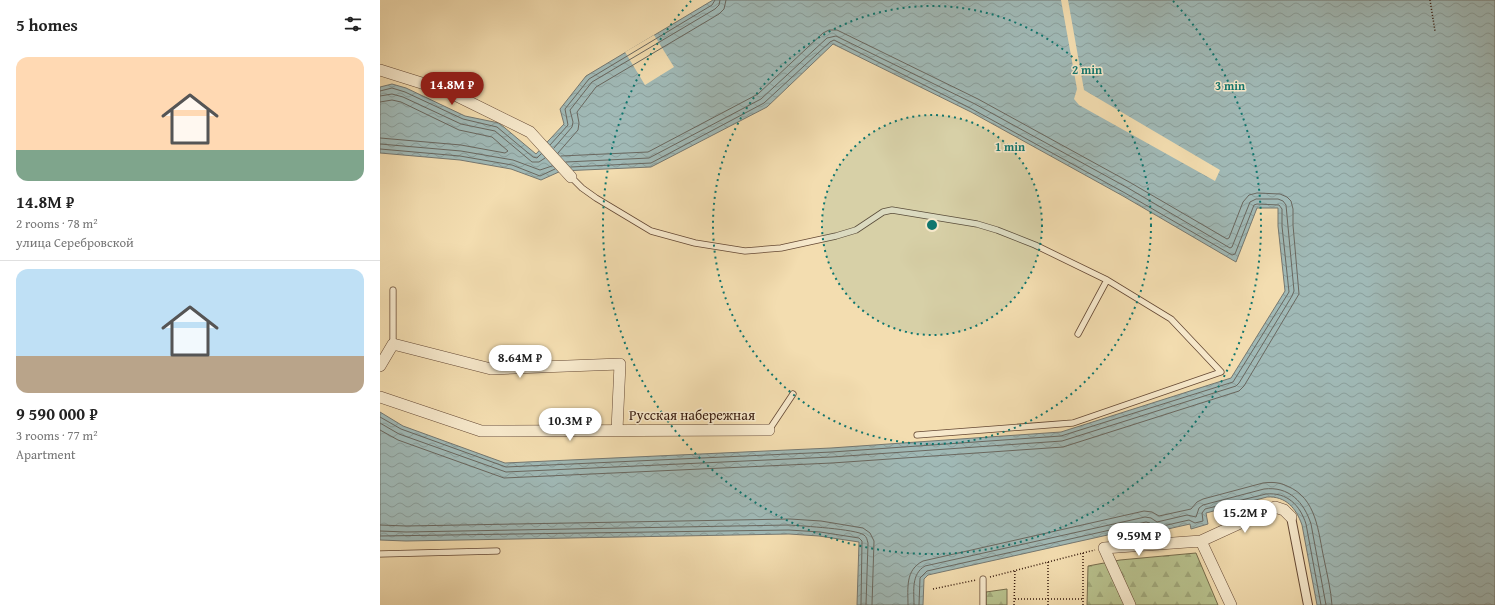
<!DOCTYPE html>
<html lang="en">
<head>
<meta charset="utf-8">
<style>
  :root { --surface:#fff; --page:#f6f6f6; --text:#222; --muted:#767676; --line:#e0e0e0; --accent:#8f2418 }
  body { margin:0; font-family:"Gentium Book Plus",serif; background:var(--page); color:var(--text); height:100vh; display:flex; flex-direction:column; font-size:15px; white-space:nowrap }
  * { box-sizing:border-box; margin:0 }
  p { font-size:13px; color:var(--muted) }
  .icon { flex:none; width:22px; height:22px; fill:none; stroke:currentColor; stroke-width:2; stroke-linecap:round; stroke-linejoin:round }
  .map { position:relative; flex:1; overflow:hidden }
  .panel { display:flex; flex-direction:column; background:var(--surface); width:380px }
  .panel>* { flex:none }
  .price { position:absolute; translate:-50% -34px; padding:0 9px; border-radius:14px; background:#fff; color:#222; font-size:13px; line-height:26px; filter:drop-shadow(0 1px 2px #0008) }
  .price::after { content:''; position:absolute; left:50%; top:24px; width:12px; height:9px; margin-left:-6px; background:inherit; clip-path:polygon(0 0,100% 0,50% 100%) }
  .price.current { background:var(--accent); color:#fff }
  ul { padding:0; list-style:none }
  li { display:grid; align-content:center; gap:8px; height:212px; padding:0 16px }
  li+li { border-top:1px solid var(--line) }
  li span { display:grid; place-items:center; height:124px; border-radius:12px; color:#555 }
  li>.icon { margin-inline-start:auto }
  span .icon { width:72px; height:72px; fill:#fffc; stroke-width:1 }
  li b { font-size:17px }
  h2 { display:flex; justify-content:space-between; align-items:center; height:48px; padding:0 16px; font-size:17px }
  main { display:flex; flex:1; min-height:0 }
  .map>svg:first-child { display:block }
  .forest { fill:url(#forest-firs); stroke:#766c4c }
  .water { fill:url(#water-waves); stroke:#757871 }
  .pier { fill:#f3ddb0 }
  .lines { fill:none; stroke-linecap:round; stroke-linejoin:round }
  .shore { stroke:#6a6860; stroke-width:1 }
  .service-casing { stroke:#644834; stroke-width:7 }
  .pedestrian-casing { stroke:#644834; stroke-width:10 }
  .minor-casing { stroke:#644834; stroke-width:12 }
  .path { stroke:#34170a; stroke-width:1.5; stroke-dasharray:1 2; stroke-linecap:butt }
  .service { stroke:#f7e9cc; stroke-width:5.5 }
  .pedestrian { stroke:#f7e9cc; stroke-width:8 }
  .minor { stroke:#f7e9cc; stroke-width:11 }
  .ring { fill:none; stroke:#0f766e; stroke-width:2; stroke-dasharray:2 4 }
  .labels { text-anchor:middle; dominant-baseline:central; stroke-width:3; stroke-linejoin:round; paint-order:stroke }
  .street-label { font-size:14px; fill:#34170a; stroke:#f7e9cc }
  .centre { fill:#0f766e; stroke:#f7e9cc; stroke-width:2 }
  .ring-label { font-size:12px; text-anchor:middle; font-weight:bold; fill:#0f766e; stroke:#f7e9cc; stroke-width:3; stroke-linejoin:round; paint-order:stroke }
</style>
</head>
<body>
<main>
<section class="panel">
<h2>5 homes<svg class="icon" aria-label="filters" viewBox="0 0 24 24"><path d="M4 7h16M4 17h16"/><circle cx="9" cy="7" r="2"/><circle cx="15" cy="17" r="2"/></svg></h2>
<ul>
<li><span style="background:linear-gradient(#ffd9b3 75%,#7fa58c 0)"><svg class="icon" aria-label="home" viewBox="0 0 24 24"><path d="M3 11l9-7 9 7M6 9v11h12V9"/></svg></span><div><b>14.8M ₽</b><p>2 rooms · 78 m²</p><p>улица Серебровской</p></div></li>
<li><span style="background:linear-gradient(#bfe0f5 70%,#b9a48a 0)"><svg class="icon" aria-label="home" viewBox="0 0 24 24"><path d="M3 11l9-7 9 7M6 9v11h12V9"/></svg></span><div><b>9 590 000 ₽</b><p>3 rooms · 77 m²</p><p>Apartment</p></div></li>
</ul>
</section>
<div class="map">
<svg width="1115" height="605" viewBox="0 0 1115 605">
  <defs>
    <pattern id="forest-firs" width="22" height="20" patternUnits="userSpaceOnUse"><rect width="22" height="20" fill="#b8c28e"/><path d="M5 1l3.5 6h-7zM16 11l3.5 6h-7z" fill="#9fa679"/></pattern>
    <pattern id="water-waves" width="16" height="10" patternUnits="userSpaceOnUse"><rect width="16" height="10" fill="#a0b9b6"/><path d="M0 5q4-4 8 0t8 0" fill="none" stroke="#8a9e9b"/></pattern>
  </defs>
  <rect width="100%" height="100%" fill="#f3ddb0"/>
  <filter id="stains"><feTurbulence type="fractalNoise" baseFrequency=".005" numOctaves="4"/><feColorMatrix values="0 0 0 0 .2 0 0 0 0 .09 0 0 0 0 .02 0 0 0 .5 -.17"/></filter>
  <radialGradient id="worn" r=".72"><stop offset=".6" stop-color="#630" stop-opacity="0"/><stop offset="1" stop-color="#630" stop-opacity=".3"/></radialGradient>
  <path class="forest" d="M816 553 838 605H707L708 566 740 560Z
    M627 589V605H606V592Z"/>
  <path class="water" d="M333 0H1115V605H937L922 525C916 508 906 496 887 497L826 513 828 524 811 529 810 524 770 533 768 526 548 575 544 579 543 605H477L479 542 439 536 409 534 26 541 0 540V412L23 426 125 463 451 448 681 432 851 378 905 291 898 226V208H877L856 262 743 196 591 112 453 44 387 107 271 167 181 171 161 180 131 169 80 160 0 153V87L12 84 26 88 85 116 119 123 156 154 184 124 180 109 206 76Z"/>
  <path class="pier" d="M681 0H688L704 90 840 170 835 181 699 105 694 99 697 89Z
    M274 35 294 67 265 85 245 52Z"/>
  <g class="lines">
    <path class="shore" d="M0 91 12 88 25 92 83 119 117 127 153 157 157 158 161 154
      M0 96 12 94 23 97 81 124 115 131 152 162H159L165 158
      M0 102 12 100 21 102 79 130 112 137 128 151 125 153 81 145 0 138
      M0 144 81 151 133 160 160 170 172 166
      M170 145 188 125 185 109 209 79 332 5 335 0
      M174 148 192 127 193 122 190 110 212 82 335 9 339 5 340 0
      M0 149 80 156 132 165 160 176 175 169
      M178 153 198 130 199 123 197 112 216 87 339 14 344 9 346 0
      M0 417 21 429 126 467 452 452 681 436 853 382 909 292 902 226V209L899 205 877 204 874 205 855 254 852 255 745 193 592 109 454 40 450 42 384 103 271 163 191 167
      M0 423 19 434 126 472 452 457 682 441 856 386 859 383 912 296 914 291 906 205 903 201 898 199H876L870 202 852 247 850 248 748 188 595 104 456 36 447 38 381 99 269 158 186 162
      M0 430 18 440 124 478 452 463 683 447 859 391 864 386 919 294 913 225V209L911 201 907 197 900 194 877 193 869 195 863 202 849 238 847 239 751 183 598 99 457 30H449L443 33 378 94 268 152 181 156
      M0 525 26 526 410 519 441 521 483 528 490 533 494 541 492 605
      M0 531 26 532 409 525C422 526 476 529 484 535 487 537 487 540 488 543L486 605
      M0 536 409 530 440 532 479 538 482 541 481 605
      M528 605C528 588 525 570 543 561L764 511 772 512 779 516 811 509 817 502 823 499 883 483C891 482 899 482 907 486 937 498 938 532 944 559 947 574 951 590 952 605
      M534 605C534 591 531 574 545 566L765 517 771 518 777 522 807 515 816 517 819 508 823 505 884 489C909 486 924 502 931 524L946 605
      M539 605 540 578 547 571 766 522 770 523 774 528 809 520 815 523 823 521 822 513 825 509 886 494C907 492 920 505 926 524L941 605"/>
    <defs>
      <path id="service" d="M191 177 202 188 216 198 271 231 315 243 365 251 401 248 456 236 476 230 503 212 512 210 597 224 617 230 655 245 727 280 698 334
        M13 344V290
        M389 430 413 394
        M537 435 693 423 841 372 791 319 727 280
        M0 554 117 551
        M603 579V605"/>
      <path id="pedestrian" d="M911 517 928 605"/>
      <path id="minor" d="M0 70 67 91 150 132 191 177
        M0 366 13 344 111 369 240 364 237 430
        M0 397 101 431 389 430
        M821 541 851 605
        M750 605 724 548 821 541 895 507 904 510 911 517"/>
    </defs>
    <use href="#service" class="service-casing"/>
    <use href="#pedestrian" class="pedestrian-casing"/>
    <use href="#minor" class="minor-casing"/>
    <path class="path" d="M1050 0 1055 31
      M703 553V605
      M610 577 715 550
      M553 589 596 580
      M635 599H703
      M634 605 635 570
      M668 605V562"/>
    <use href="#service" class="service"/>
    <use href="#pedestrian" class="pedestrian"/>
    <use href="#minor" class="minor"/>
  </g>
  <circle cx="552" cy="225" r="110" fill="#0f766e" fill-opacity=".12"/>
  <g class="ring">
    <circle cx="552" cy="225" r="110"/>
    <circle cx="552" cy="225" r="219"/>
    <path d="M793 1A329 329 0 1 1 311 1"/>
  </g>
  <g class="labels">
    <g class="street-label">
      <text x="312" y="415">Русская набережная</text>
    </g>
  </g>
  <circle cx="552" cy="225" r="6" class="centre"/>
  <g class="ring-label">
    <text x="707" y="74">2 min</text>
    <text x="850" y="90">3 min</text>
    <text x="630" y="151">1 min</text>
  </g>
  <rect width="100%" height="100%" filter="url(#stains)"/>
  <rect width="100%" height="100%" fill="url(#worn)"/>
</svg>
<b class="price current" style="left:72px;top:106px">14.8M ₽</b>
<b class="price" style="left:140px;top:379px">8.64M ₽</b>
<b class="price" style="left:190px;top:442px">10.3M ₽</b>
<b class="price" style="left:865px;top:534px">15.2M ₽</b>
<b class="price" style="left:759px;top:557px">9.59M ₽</b>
</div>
</main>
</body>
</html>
